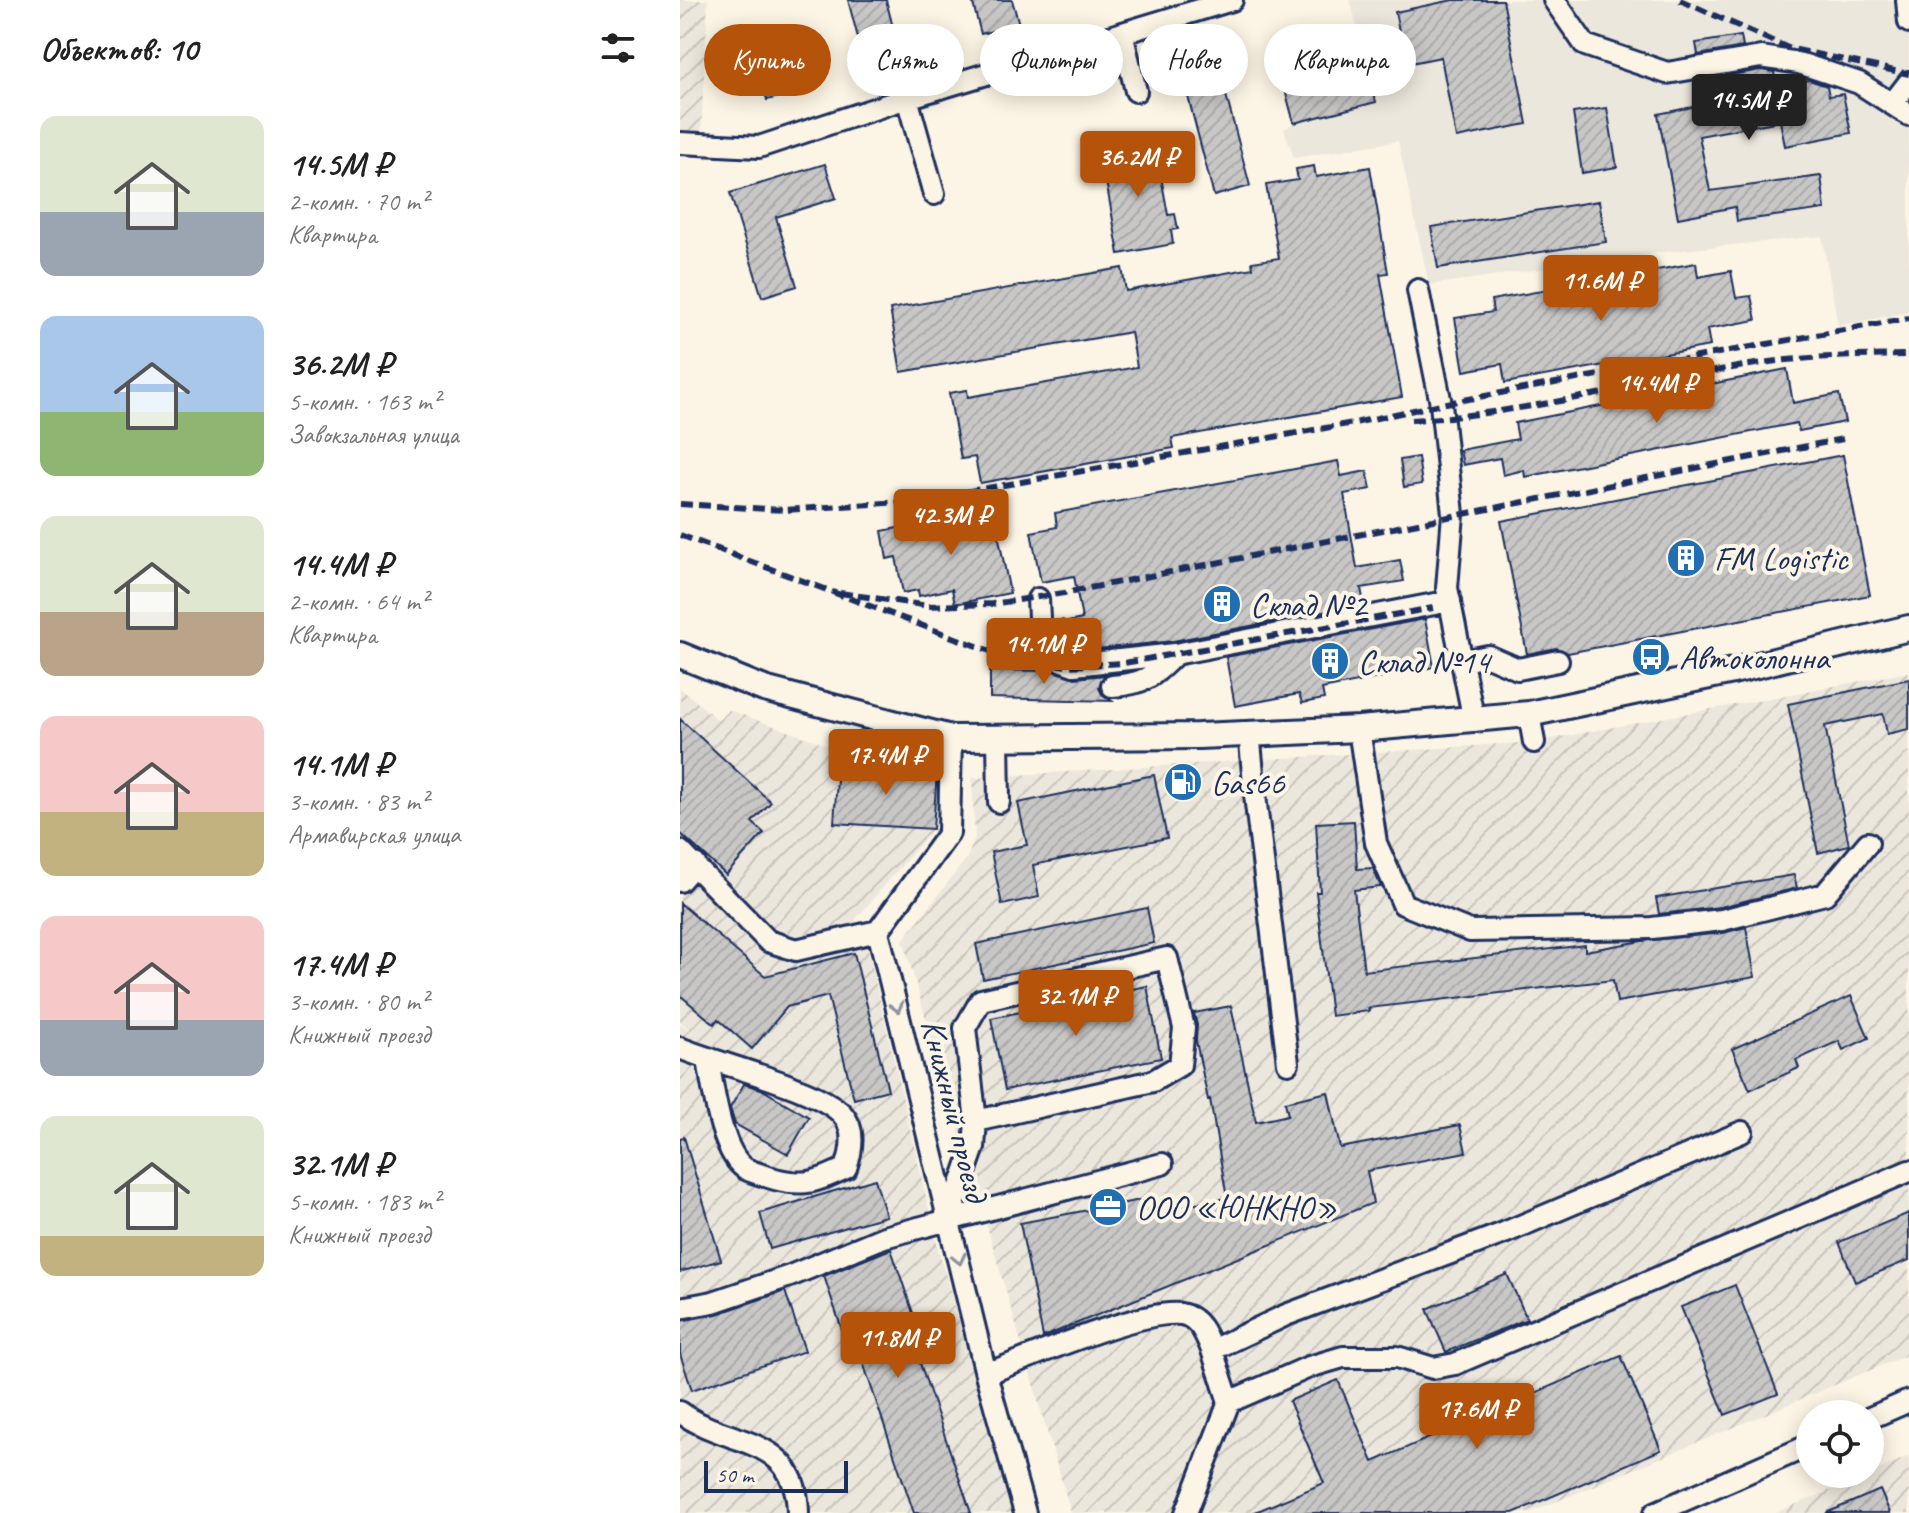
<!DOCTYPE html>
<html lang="ru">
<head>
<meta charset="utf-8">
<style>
  :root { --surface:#fff; --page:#f2f2f2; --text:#222; --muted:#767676; --accent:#b45309 }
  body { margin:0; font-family:Caveat,sans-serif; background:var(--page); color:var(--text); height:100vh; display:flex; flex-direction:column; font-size:30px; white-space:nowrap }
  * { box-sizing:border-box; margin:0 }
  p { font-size:26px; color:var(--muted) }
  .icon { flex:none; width:44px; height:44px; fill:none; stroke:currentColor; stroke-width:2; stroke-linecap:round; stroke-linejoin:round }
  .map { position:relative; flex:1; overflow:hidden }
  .side { display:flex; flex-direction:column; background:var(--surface); width:680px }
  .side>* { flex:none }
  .guide { position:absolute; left:24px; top:24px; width:760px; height:72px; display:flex; gap:16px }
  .controls { position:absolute; left:1116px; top:1400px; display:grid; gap:16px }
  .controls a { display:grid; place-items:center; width:88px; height:88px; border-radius:50%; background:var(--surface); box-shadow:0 4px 20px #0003; font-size:40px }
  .scale { position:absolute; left:24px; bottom:20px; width:144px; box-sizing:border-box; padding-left:8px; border:4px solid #1b2f5e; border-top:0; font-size:22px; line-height:28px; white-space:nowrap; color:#1b2f5e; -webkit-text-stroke:6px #fcf5e5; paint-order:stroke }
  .price { position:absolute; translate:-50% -68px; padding:0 18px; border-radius:8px; background:var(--accent); color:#fff; font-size:26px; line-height:52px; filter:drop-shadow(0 2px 4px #0008) }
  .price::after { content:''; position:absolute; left:50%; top:48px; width:24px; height:18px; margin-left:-12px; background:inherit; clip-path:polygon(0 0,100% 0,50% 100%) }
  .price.on { background:#222; color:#fff }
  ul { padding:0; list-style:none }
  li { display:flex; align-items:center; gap:24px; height:200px; padding:0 40px }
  li span { display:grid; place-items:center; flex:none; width:224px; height:160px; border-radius:16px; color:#555 }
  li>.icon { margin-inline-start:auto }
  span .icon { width:96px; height:96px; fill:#fffc; stroke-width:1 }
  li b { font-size:34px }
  h2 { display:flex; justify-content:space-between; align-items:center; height:96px; padding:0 40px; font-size:34px }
  .pill { padding:0 28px; border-radius:36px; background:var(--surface); box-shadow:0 4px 20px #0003; font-size:28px; line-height:72px }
  .pill.on { background:var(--accent); color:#fff }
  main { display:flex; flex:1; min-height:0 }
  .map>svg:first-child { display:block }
  .built { fill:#ece7dc }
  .industrial { fill:url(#industrial-furrows) }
  .building { fill:url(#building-hatch); stroke:#1b2f5e; stroke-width:2 }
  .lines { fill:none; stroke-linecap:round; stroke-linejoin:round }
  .minor-casing { stroke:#1b2f5e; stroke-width:26 }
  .major-casing { stroke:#1b2f5e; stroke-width:30 }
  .minor { stroke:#fcf5e5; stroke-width:20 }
  .major { stroke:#fcf5e5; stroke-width:24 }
  .rail { stroke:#1b2f5e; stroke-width:6; stroke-dasharray:12 6; stroke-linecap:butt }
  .oneway { stroke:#8c92a2 }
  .labels { text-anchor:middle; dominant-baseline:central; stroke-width:8; stroke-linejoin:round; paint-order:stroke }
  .poi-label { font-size:34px; fill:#1b2f5e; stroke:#fcf5e5; text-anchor:start }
  .street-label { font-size:34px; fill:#1b2f5e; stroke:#fcf5e5 }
</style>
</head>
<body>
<main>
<section class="side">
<h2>Объектов: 10<svg class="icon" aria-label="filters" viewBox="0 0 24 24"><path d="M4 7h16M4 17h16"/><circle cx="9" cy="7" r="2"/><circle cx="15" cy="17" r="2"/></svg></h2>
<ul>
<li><span style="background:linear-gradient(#dfe7d0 60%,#9aa5b1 0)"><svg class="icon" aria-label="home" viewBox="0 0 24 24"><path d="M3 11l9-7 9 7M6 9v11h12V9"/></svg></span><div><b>14.5M ₽</b><p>2-комн. · 70 m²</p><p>Квартира</p></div></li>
<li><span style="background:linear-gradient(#a9c7e8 60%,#8fb573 0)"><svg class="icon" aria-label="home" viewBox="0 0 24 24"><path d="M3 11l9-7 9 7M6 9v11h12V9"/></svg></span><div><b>36.2M ₽</b><p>5-комн. · 163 m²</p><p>Завокзальная улица</p></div></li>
<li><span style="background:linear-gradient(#dfe7d0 60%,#b9a48a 0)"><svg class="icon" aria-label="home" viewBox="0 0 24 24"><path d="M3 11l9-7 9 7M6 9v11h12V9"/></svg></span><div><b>14.4M ₽</b><p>2-комн. · 64 m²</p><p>Квартира</p></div></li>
<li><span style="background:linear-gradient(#f6c9c9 60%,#c2b280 0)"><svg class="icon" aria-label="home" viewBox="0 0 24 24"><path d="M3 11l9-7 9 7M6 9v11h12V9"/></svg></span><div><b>14.1M ₽</b><p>3-комн. · 83 m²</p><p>Армавирская улица</p></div></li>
<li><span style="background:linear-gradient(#f6c9c9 65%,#9aa5b1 0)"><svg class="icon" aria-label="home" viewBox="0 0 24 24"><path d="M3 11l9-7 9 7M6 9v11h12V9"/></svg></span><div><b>17.4M ₽</b><p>3-комн. · 80 m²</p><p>Книжный проезд</p></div></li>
<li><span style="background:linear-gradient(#dfe7d0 75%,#c2b280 0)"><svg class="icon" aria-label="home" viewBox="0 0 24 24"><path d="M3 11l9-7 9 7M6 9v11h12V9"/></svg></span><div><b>32.1M ₽</b><p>5-комн. · 183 m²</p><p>Книжный проезд</p></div></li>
</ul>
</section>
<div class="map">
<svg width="1229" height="1513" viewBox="0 0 1229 1513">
  <defs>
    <pattern id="industrial-furrows" width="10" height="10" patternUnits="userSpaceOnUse" patternTransform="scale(2)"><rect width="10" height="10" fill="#ece7dc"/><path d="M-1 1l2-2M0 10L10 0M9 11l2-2" fill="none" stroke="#cac6bf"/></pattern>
    <pattern id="building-hatch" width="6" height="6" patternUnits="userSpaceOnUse" patternTransform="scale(2)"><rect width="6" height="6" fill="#c8c7c6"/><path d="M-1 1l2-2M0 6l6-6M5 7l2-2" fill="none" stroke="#ababac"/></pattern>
  </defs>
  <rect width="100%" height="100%" fill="#fcf5e5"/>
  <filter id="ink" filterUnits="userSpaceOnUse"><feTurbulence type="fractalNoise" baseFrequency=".0125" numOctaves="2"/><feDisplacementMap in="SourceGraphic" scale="16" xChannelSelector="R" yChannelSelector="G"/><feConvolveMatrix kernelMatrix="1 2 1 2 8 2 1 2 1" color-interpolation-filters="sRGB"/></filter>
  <g filter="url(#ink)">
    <path class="built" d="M670 0H1229V312L1158 326 1142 236 984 252 749 285 718 141 614 158 604 129 614 123 696 102Z"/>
    <path class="industrial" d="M0 0H28L21 135 0 133Z
      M1229 672V1354L849 1513H391L223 940 287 858 295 838 292 778 854 742Z
      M0 688 38 720 49 710 147 745 256 767 253 829 175 920 187 944 116 962 187 945 259 1252 334 1513H0V1023L14 1034 0 1021Z
      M1229 1456V1513H1095L1190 1474Z"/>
    <path class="building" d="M168 0H206L221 59 186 68Z
      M292 0H332L339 24 301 34Z
      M773 0H823L847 124 776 138 761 57 726 64 715 12Z
      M530 34 570 186 534 196 494 43Z
      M117 35 131 88 87 100 73 47Z
      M1061 36 1063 47 1018 55 1016 43Z
      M687 65 696 102 614 123 604 86Z
      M1081 70 1094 72 1096 86 1129 80 1147 86 1149 96 1163 94 1171 133 1105 146 1100 121 1019 136 1030 191 1141 176 1145 209 1057 221 1055 207 998 218 978 114 1022 105 1018 82 1022 80Z
      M927 108 937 167 902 173 893 113Z
      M475 144 488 215 495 214 498 229 491 230 493 244 439 254 421 153Z
      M145 164 156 198 96 217 117 286 82 297 50 193Z
      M634 166 636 177 690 167 708 273 700 274 722 397 492 438 494 448 300 483 295 457 281 459 269 393 287 390 288 397 457 367 451 332 221 372 210 309 442 268 446 291 573 268 572 262 599 258 586 185 618 180 616 169Z
      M919 201 926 242 758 268 751 227Z
      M1016 263 1018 277 1051 271 1056 298 1071 296 1076 320 1027 329 1030 346 825 383 822 364 784 371 775 318 813 312 811 300Z
      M1107 369 1113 403 1159 394 1165 422 1119 431 1117 423 845 477 844 470 823 475 820 458 783 465 780 450 838 439 835 423Z
      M1163 455 1190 595 888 653 876 648 847 654 821 521Z
      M738 457 742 484 724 487 720 460Z
      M658 461 661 476 687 471 691 489 664 494 677 568 720 560 724 581 681 588 684 604 493 641 408 650 406 636 390 639 393 630 388 622 402 619 394 576 361 582 351 532 377 527 375 513Z
      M313 509 330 593 275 604 272 589 239 596 238 590 223 593 216 557 207 559 202 531Z
      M745 619 754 667 642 689 644 699 622 703 619 694 555 706 546 657Z
      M310 670 373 671 395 678 426 675 421 680 419 688 422 694 432 701 310 698Z
      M1229 679V729L1207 734 1203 714 1145 726 1169 845 1138 853 1108 704Z
      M0 719 91 802 72 822 84 833 46 875 0 833Z
      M158 765 257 771 253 829 154 823Z
      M474 775 487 838 353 865 359 897 322 905 311 852 347 845 338 803Z
      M674 821 677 869 693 868 701 887 674 890 684 971 905 945V951L962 941 1043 933 1066 927 1075 977 937 1002 933 980 688 1008 689 1011 651 1016 636 892H640L636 823Z
      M1114 875 1117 888 1040 907 979 914 976 898Z
      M0 903 85 976 174 953 208 1090 174 1099 148 996 107 1007 72 1049 38 1019 34 1024 0 995Z
      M467 908 474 943 303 979 296 944Z
      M467 986 481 1058 325 1090 311 1018Z
      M1171 996 1189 1038 1163 1050 1159 1041 1116 1060 1119 1068 1070 1090 1052 1049Z
      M551 1006 576 1122 608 1115 605 1102 648 1092 660 1148 780 1125 786 1152 687 1171 693 1203 363 1337 340 1223 466 1199 469 1213 547 1198 530 1099 528 1100 516 1041 517 1025 514 1013Z
      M64 1084 81 1089 129 1117 108 1154 55 1124 50 1108Z
      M4 1137 41 1260 0 1272V1138Z
      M195 1179 206 1216 90 1249 80 1213Z
      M1229 1213V1260L1175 1282 1159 1242Z
      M211 1249 233 1313 224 1316 291 1513H234L173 1333 164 1336 144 1276Z
      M827 1274 847 1319 766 1352 747 1309Z
      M1055 1285 1098 1394 1045 1415 1001 1307Z
      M105 1291 125 1351 12 1390 0 1354V1321L37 1314Z
      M941 1356 981 1450 833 1513H573L644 1483 609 1401 658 1380 693 1462Z
      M1200 1490 1210 1513H1146Z"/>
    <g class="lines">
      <defs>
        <path id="minor" d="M874 0 905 45 987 73 1081 57 1119 63 1179 83 1229 115
          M1227 0 1229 22
          M442 33 456 91
          M227 98 254 194
          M1212 104 1229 82
          M0 143 79 147 227 98 552 0
          M738 290 761 404 773 514 767 588 794 721
          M358 599 360 636 366 655 394 665 495 654 770 601
          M360 636 380 632
          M783 661 808 656 838 669 878 661
          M432 686C464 684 473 677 495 654
          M849 714 854 742
          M679 729 696 843 723 904 790 931 972 928 1042 920 1145 894 1188 843
          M569 732 576 804 608 1063
          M318 737 319 802
          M271 738 269 833 198 931 306 1374 345 1513
          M0 851 88 941 116 950 198 931
          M0 881 15 864
          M0 1048C40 1065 136 1087 162 1114 176 1129 172 1151 166 1168 138 1181 126 1187 95 1179 86 1176 74 1173 66 1169 41 1154 33 1087 28 1060
          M269 1218 294 1147 296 1121 285 1028 301 1000 487 958 504 1028 500 1065 473 1081 296 1121
          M0 1308 33 1302 110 1276 204 1237 482 1164
          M306 1374C349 1358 460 1309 501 1314 519 1317 526 1335 532 1350
          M549 1402 532 1350 606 1315 824 1233 1062 1132
          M0 1412C49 1448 117 1434 118 1513
          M1190 1418 1229 1401
          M506 1513 549 1402 629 1367 663 1357H717L753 1368 775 1364 1229 1171
          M975 1513 1130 1445"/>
        <path id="major" d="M0 655 84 689 271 738 518 736 679 729 849 714 1053 671 1229 628"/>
      </defs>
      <use href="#minor" class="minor-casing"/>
      <use href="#major" class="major-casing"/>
      <use href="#minor" class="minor"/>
      <use href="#major" class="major"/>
      <path class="rail" d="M1000 0 1108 48 1229 74
        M731 420C847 414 962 382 1076 364 1126 356 1178 356 1229 355
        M0 504 105 510 234 501 679 422 761 404 1229 318
        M0 535 329 658 387 666 444 663 753 608
        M160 593 249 606 312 604 384 593 1163 439"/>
    </g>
    <defs><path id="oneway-chevron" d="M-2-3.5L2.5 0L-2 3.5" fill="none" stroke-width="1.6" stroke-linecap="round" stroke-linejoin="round" transform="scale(2)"/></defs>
    <g class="oneway">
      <use href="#oneway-chevron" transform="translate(217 1007) rotate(76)"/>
      <use href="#oneway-chevron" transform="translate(279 1259) rotate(77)"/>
    </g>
  </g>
  <defs>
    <symbol id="building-disc" viewBox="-11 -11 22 22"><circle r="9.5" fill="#1f6fb2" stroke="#fcf5e5"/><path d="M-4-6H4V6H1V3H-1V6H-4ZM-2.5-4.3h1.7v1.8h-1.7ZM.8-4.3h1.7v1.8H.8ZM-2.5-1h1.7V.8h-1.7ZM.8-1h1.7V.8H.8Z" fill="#fff"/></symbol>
    <symbol id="bus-disc" viewBox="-11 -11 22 22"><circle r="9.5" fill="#1f6fb2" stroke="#fcf5e5"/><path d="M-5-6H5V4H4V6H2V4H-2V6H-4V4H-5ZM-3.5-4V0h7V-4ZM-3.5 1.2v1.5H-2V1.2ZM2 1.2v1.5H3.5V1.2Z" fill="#fff"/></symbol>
    <symbol id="fuel-disc" viewBox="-11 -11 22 22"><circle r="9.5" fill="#1f6fb2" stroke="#fcf5e5"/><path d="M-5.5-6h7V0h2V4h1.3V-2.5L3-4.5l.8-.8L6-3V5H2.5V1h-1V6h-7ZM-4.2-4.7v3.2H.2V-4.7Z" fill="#fff"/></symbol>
    <symbol id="office-disc" viewBox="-11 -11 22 22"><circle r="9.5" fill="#1f6fb2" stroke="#fcf5e5"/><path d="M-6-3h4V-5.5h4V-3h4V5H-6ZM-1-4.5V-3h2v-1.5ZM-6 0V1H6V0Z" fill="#fff"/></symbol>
  </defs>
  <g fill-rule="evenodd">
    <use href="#building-disc" x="984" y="536" width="44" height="44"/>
    <use href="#building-disc" x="520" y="582" width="44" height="44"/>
    <use href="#bus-disc" x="949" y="635" width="44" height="44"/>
    <use href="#building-disc" x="628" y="639" width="44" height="44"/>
    <use href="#fuel-disc" x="481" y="760" width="44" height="44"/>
    <use href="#office-disc" x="406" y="1185" width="44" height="44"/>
  </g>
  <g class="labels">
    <g class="poi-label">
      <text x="1034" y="558">FM Logistic</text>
      <text x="570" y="604">Склад №2</text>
      <text x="999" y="657">Автоколонна</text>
      <text x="678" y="661">Склад №14</text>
      <text x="531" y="782">Gas66</text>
      <text x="456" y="1207">ООО «ЮНКНО»</text>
    </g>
    <g class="street-label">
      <text transform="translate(275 1110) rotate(76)">Книжный проезд</text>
    </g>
  </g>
</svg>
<div class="controls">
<a><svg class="icon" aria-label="locate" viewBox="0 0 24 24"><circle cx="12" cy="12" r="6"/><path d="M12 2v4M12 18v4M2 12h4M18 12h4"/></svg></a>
</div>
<div class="scale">50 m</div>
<b class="price on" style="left:1069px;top:142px">14.5M ₽</b>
<b class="price" style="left:458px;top:199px">36.2M ₽</b>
<b class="price" style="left:921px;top:323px">11.6M ₽</b>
<b class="price" style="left:977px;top:425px">14.4M ₽</b>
<b class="price" style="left:271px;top:557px">42.3M ₽</b>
<b class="price" style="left:364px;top:686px">14.1M ₽</b>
<b class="price" style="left:206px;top:797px">17.4M ₽</b>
<b class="price" style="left:396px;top:1038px">32.1M ₽</b>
<b class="price" style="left:218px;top:1380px">11.8M ₽</b>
<b class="price" style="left:797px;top:1451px">17.6M ₽</b>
<div class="guide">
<a class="pill on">Купить</a>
<a class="pill">Снять</a>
<a class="pill">Фильтры</a>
<a class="pill">Новое</a>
<a class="pill">Квартира</a>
</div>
</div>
</main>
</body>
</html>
